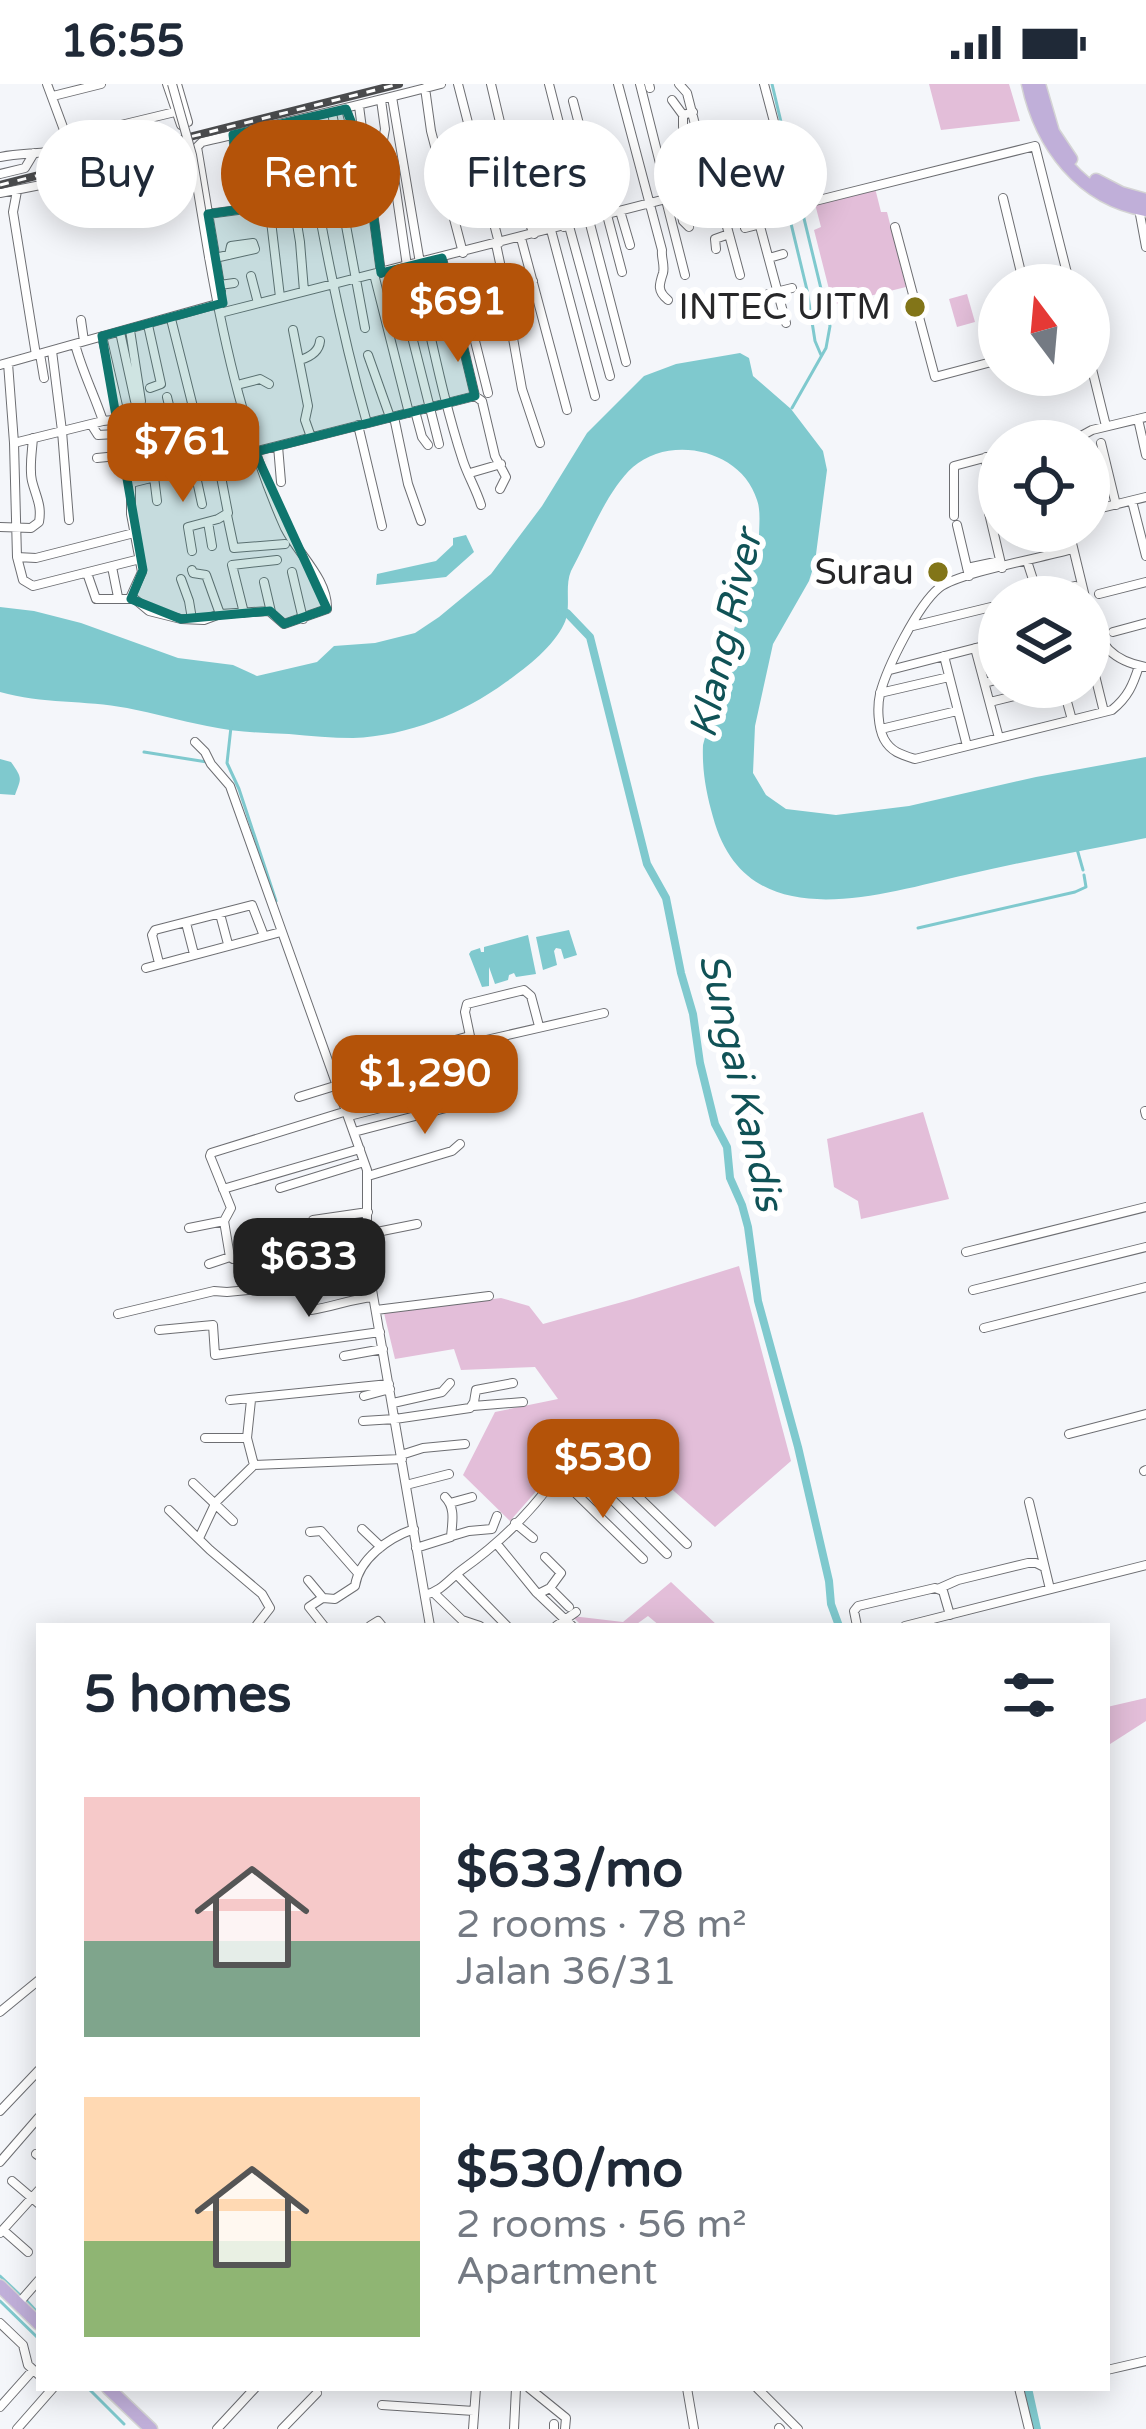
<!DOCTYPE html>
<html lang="en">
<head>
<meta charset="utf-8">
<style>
  :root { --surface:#fff; --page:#f2f2f3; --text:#1f2937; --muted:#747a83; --accent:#b45309 }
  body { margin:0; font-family:"Varela Round",sans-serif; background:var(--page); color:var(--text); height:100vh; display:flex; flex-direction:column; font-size:45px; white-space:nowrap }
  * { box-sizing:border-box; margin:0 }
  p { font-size:39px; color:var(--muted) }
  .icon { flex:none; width:66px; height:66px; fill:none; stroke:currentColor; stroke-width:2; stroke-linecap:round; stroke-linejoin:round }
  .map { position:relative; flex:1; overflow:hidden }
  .sheet { position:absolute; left:36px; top:1539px; width:1074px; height:768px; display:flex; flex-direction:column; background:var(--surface); border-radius:0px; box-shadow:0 6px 30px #0003 }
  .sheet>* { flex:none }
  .guide { position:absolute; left:36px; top:36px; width:1074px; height:108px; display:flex; gap:24px }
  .needle { width:78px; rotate:344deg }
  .buttons { position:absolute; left:978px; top:180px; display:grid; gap:24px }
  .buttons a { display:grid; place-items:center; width:132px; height:132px; border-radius:50%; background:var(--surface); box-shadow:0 6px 30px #0003; font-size:60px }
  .price { position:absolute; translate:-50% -102px; padding:0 27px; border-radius:24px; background:var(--accent); color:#fff; font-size:39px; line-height:78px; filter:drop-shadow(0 3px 6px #0008) }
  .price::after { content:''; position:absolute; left:50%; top:72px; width:36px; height:27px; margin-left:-18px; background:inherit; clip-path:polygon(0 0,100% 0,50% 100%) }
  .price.selected { background:#222; color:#fff }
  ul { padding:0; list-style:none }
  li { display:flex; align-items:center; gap:36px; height:300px; padding:0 48px }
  li span { display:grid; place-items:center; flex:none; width:336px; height:240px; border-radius:0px; color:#555 }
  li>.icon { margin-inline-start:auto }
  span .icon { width:144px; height:144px; fill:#fffc; stroke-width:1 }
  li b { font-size:51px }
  h2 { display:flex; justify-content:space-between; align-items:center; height:144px; padding:0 48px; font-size:51px }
  .tag { padding:0 42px; border-radius:54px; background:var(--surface); box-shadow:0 6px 30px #0003; font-size:42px; line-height:108px }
  .tag.selected { background:var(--accent); color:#fff }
  .status { display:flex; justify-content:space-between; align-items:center; height:84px; padding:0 60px; background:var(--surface); direction:ltr }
  .status svg { height:33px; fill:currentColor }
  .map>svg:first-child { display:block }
  .green { fill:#e3bed9 }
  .water { fill:#7fc9ce }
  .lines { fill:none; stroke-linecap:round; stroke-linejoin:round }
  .stream { stroke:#7fc9ce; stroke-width:3 }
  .river { stroke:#7fc9ce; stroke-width:8 }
  .minor-casing { stroke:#6d6e72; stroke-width:10 }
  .major-casing { stroke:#d4d4d4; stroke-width:15 }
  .minor { stroke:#fff; stroke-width:8 }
  .major { stroke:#c0afd9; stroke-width:12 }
  .rail-casing { stroke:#4a4b4d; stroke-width:8 }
  .rail { stroke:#fff; stroke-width:3; stroke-dasharray:9; stroke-linecap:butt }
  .minor-bridge-casing { stroke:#6d6e72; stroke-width:10; stroke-linecap:butt }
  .minor-bridge { stroke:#fff; stroke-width:8 }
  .marked { fill:#0f766e; fill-opacity:0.2; stroke:#0f766e; stroke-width:9; stroke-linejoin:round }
  .poi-dot { fill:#827518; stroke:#fff; stroke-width:4.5 }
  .labels { text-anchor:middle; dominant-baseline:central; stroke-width:12; stroke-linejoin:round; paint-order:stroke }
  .poi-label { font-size:36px; fill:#272729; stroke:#fff; text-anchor:end }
  .water-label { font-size:39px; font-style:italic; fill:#105256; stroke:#fff }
</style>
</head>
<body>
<div class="status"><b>16:55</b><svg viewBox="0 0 49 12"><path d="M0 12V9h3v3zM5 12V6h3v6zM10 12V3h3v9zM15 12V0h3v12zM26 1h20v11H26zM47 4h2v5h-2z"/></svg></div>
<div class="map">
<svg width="1146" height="2345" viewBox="0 0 1146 2345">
  <rect width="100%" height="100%" fill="#f4f6fa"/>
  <path class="green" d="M929 0H1009L1020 37 941 46Z
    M875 104 881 128H887L906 203 833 221 814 146 821 143 815 120Z
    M967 210 975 238 957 243 949 215Z
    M923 1028 949 1115 861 1135 858 1117 834 1103 827 1055Z
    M739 1182 791 1377 715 1443 603 1345 576 1362 510 1437 463 1391 495 1328 558 1315 535 1283 461 1286 454 1265 395 1275 384 1229 501 1214 529 1222 543 1240 633 1215Z
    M671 1498 718 1542H660L648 1532 634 1542H582L572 1532 623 1538Z
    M1146 1614V1637L1107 1662V1623Z"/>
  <path class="water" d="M740 269 749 274 753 292 791 325 823 367 827 386 815 478 809 497 773 560 755 642 753 689 766 711 786 725 836 731 909 722 1036 693 1146 673V754C1086 766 1025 777 965 791 877 811 746 855 713 733 706 708 702 687 703 661L759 453C759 441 761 427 757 416 742 366 671 350 633 383 607 406 588 456 571 487 564 504 572 524 564 540 553 563 526 584 506 598 462 630 408 652 353 654 332 654 310 652 289 650 262 649 234 648 207 642 180 637 154 629 127 624 85 616 42 620 0 608V523L34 527 81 539 178 574 233 581 257 592 317 578 334 562 375 559 415 549 439 533 491 490 542 422 587 349 644 292 676 280Z
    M466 451 474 468 446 493 376 501 377 490 436 477 453 461V454Z
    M0 675 11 678C22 694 22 693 15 711L0 710Z
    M569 846 577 871 564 875 561 865 556 864 554 867 557 881 543 886 536 853Z
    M528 851 536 890 516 893 514 889 509 891 508 896 495 900 489 883V902L482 903 469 870 471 867 480 864 481 868H484V863Z"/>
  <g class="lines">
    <path class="stream" d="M772 0 791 80
      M775 77 778 73 776 60
      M781 98 807 206 815 257 821 271
      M792 324 826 264 830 242 793 89
      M231 643 227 679 239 705 276 817
      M144 668 207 678
      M1077 765 1083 786
      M918 844 1075 808 1086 803 1084 791
      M0 2192 20 2211
      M26 2216 39 2230
      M0 2217 39 2255
      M88 2304 124 2340"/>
    <path class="river" d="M560 528 567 529 590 553 647 780 666 814 681 889 693 930 700 979 715 1040 727 1063 730 1094 742 1121 748 1143 758 1217 798 1363 829 1497 831 1520 839 1542
      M1028 2304 1037 2345"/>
    <defs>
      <path id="minor" d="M47 0 67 54
        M167 0 181 41 188 38 177 0
        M458 0 499 159
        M491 0 508 72
        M549 0 584 137
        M618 0 662 166C661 174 665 181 663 189 659 201 657 207 668 216
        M640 0 669 115
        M649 0 650 4
        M679 0 687 9 716 123 723 128 740 191
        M425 4 431 47 463 169
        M53 12 101 0
        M392 13 420 179
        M381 16 385 45 381 67 393 86 407 182
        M672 16 683 31 693 28
        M573 17 603 132
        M359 22 381 189
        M346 25 357 66 364 73
        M332 29 339 64 342 120 365 244
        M303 36C320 138 339 240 367 339
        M286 39 285 66 300 158 304 207
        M683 43V31
        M260 44 280 213
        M751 50 761 91
        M67 54 175 28
        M727 59 738 97
        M545 64 564 143
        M669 66 683 137 689 143
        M198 69 197 63 202 58C282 39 362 21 441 0
        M198 69 221 207 217 215
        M0 73C25 68 43 71 67 64V54
        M776 86 798 84 807 115 811 118 1035 62 1070 201
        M0 90 25 84 34 69
        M747 94 786 239
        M521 102 523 123 534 150
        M17 107 13 128 36 271
        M0 109 197 70
        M1003 114 1024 201
        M666 116 685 191
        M1139 125 1146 163
        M620 127 630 161
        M208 130 238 126 242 121 233 51
        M607 131 622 188
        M589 136 626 278
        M569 142 610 292
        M895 143 935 293 999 276
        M745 144 773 137
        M551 146 595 312
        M521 154 567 326
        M496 160 500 179
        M716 165 715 155 729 150
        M229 171 231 162 253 159 255 165
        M215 174 255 165
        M442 174 475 312 482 317 495 372 506 393 500 405
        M769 174 783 170
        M414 180C430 246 442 313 463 377 468 392 476 405 481 421
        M395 185 439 360
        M374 190 409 329
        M251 192 258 219
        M533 197 507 205 505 209 522 305 540 359
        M220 201 234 199
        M768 210 792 204
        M455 225 461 223 467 225 488 309
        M220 229 771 88 779 82 782 68 764 0
        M171 235 207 379
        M81 236 84 257
        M148 241 161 300 150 304
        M130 246 141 317
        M293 246 308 322 305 336 311 353
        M120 248 135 317
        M102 252 121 335
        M75 260C82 287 94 310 103 337
        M52 267 62 347 69 436
        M40 270 44 294
        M368 271 390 333
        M1089 273 1106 342
        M300 276C310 273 319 268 320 257
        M8 279 14 359 17 473 23 496 33 502 140 475
        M0 281 217 220
        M237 301 260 295 269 300
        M167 313 185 386
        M415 327 422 353 428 361
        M394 333 408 400 421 437
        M1138 335 1146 371
        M91 340 98 351 116 350
        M358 341 382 442
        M1072 357 1092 346 1146 333
        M126 358 148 355
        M14 359 103 337 123 335 126 342 131 391V430L142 488 131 512 149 527 181 535 204 536 220 530 269 527 284 540 327 525C328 495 298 470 285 444 247 359 225 265 209 173
        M1101 359 1116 421
        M278 362 281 398
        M986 373 989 429 1002 484
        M97 374 128 371
        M194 383 202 420
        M1089 385 1106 381
        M470 389 501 380
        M154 393 157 417
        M131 399 475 312
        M1132 417 1146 472
        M1089 427 1146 413
        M227 431 234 464 285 460
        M954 432V382L999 370
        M208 438 212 462
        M957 441 969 492
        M0 443 31 444 39 438C42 421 36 413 32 397 29 384 32 368 33 354
        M1069 447 1085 513
        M1073 465C1045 473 957 489 939 504 918 521 887 583 880 610 877 623 878 643 884 655 891 668 902 671 915 675L1112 626C1128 613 1133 601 1139 582
        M192 467 188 443 218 435 228 429 218 377
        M17 473 36 474 134 449
        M1027 477 1038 511 1075 502
        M112 483 118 513
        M967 484 1000 477
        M192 486 193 489 206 491 220 530
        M292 488 303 535
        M87 489 96 515H131
        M181 495 189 517 192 535
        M264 498 271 528
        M1099 510 1146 498
        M244 529 232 481 277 476
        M1089 529C1100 561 1112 577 1146 583
        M913 542 991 523
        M1113 548 1146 539
        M975 564 999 654
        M1089 567 1104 628
        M944 572 967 662
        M890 586 999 558
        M985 599 999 595
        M1063 603 1072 636
        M880 609 949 593
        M990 618 1052 603
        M881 645 957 627
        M195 658 205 668 211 680 230 702 367 1086V1170L370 1194 430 1542
        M220 830 228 860
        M186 839 194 870
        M159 879 152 851 155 846 252 821 264 852
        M146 884 281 848
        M470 952 465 928 467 920 524 906 531 912 539 942
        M473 959 604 929
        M437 985 478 973
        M334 990 466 953 470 952 473 959 488 1013 354 1048
        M299 1013 338 1001
        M345 1020 413 999 433 1000
        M347 1027 211 1069 210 1072 231 1124 224 1137 230 1173 233 1175 367 1156
        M1145 1027 1146 1031
        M349 1032 400 1019
        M368 1092 452 1067 460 1060
        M280 1104 364 1078
        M223 1105 360 1065
        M313 1136 368 1128
        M189 1144 224 1137
        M367 1150 417 1140
        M966 1168 1146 1123
        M209 1180 230 1173
        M973 1206 1146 1163
        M311 1226C333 1223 351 1215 373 1213
        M376 1226 489 1212
        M118 1230 214 1207 227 1208 370 1194
        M984 1244 1146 1203
        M159 1246 213 1241 215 1271 380 1248
        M344 1272 383 1265
        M364 1312 390 1305
        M230 1316 389 1300
        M393 1319 442 1308 450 1299
        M473 1322 523 1318
        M363 1337 395 1335 470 1324 474 1318 476 1306 513 1299
        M1069 1350 1146 1330
        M205 1354H247L254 1381 402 1375
        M247 1354 251 1316
        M584 1360 687 1460
        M401 1371 423 1364 465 1360
        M569 1373 667 1470
        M1144 1387 1146 1386
        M555 1393 562 1396 643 1475
        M193 1399 233 1437
        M406 1401 449 1390
        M1029 1418 1050 1505
        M450 1419 472 1413
        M169 1426 210 1466 262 1510 270 1524 256 1542
        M515 1439 533 1454
        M362 1445 381 1463
        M310 1448 321 1447 357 1488
        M200 1452 216 1418 254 1381
        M452 1452 469 1447 492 1445 497 1432
        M496 1459 536 1508 572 1542
        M416 1464 451 1453C452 1439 456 1424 445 1413
        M545 1473 561 1489 550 1504
        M457 1491 507 1542
        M308 1496 323 1514 335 1515 355 1502C359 1475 388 1454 414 1445
        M940 1504 958 1496 1028 1479H1036L1044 1483
        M434 1509 462 1536 480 1542
        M538 1510 550 1504 569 1523
        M425 1511C442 1507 449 1495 463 1485 494 1463 526 1433 550 1401 567 1380 574 1360 602 1349 624 1340 644 1348 666 1345
        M321 1515 309 1523 324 1542
        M370 1542 378 1537 382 1542
        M556 1542 576 1528
        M857 1542 854 1527 858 1522 935 1504 943 1507 950 1531
        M905 1542 1146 1481
        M0 1928 39 1896
        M0 2027 39 1986
        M36 2070 39 2072
        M0 2078 39 2033
        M12 2097 39 2120
        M3 2146 28 2168
        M0 2149 39 2106
        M18 2220 39 2196
        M0 2239 23 2261 28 2281 39 2291
        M1107 2286 1146 2277
        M529 2304 566 2334 565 2345
        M687 2304 694 2345
        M757 2304 798 2345
        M1019 2304 1029 2345
        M382 2321 474 2327
        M0 2323 33 2286
        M779 2344 780 2345
        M17 2345 53 2304
        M217 2345 255 2304
        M282 2345 317 2309
        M473 2345 476 2304
        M514 2345 516 2304
        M554 2345V2340"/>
      <path id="major" d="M1028 0C1041 61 1081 115 1146 126
        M1039 0 1053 48 1071 75
        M1096 96 1121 109 1146 116
        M0 2202 39 2240
        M108 2304 151 2345"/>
    </defs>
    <use href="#minor" class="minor-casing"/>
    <use href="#major" class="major-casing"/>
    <use href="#minor" class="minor"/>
    <use href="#major" class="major"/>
    <defs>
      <path id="rail" d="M0 101 399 0"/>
    </defs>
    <use href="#rail" class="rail-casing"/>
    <use href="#rail" class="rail"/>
    <defs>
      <path id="minor-bridge" d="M172 0 192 71 209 173"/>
    </defs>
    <use href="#minor-bridge" class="minor-bridge-casing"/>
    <use href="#minor-bridge" class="minor-bridge"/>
  </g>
  <path class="marked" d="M346 25 366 74 381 189 442 174 475 312 255 368 327 525 284 540 270 527 181 535 131 515 143 486 102 252 223 219 208 130 243 125 233 51Z"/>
  <g class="poi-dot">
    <circle cx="915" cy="223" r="12"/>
    <circle cx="938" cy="488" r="12"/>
  </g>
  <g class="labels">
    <g class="poi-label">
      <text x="891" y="223">INTEC UITM</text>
      <text x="914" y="488">Surau</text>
    </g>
    <g class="water-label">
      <text transform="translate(726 550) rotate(-77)">Klang River</text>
      <text transform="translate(741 998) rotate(77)">Sungai Kandis</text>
    </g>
  </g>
</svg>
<div class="buttons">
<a><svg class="needle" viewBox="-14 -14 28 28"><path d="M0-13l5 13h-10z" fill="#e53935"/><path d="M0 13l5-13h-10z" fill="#747a83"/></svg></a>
<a><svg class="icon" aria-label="locate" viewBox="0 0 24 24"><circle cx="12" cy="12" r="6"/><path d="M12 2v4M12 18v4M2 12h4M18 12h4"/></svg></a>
<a><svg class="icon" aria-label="layers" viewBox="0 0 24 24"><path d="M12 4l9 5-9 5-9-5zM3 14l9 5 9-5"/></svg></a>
</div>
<b class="price" style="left:458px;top:281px">$691</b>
<b class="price" style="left:183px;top:421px">$761</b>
<b class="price" style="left:425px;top:1053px">$1,290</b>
<b class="price selected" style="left:309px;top:1236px">$633</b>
<b class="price" style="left:603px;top:1437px">$530</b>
<div class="guide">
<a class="tag">Buy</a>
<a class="tag selected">Rent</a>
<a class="tag">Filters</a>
<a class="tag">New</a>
</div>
<section class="sheet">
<h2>5 homes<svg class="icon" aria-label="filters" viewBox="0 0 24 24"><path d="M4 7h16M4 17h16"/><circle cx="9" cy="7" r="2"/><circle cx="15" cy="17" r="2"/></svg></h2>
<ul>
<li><span style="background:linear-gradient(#f6c9c9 60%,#7fa58c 0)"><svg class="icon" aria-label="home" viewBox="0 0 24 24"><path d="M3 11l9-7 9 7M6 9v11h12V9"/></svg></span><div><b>$633/mo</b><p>2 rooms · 78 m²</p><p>Jalan 36/31</p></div></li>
<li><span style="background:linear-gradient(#ffd9b3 60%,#8fb573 0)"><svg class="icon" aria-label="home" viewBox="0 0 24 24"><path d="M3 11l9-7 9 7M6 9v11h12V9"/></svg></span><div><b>$530/mo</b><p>2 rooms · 56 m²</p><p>Apartment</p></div></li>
</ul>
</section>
</div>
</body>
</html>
